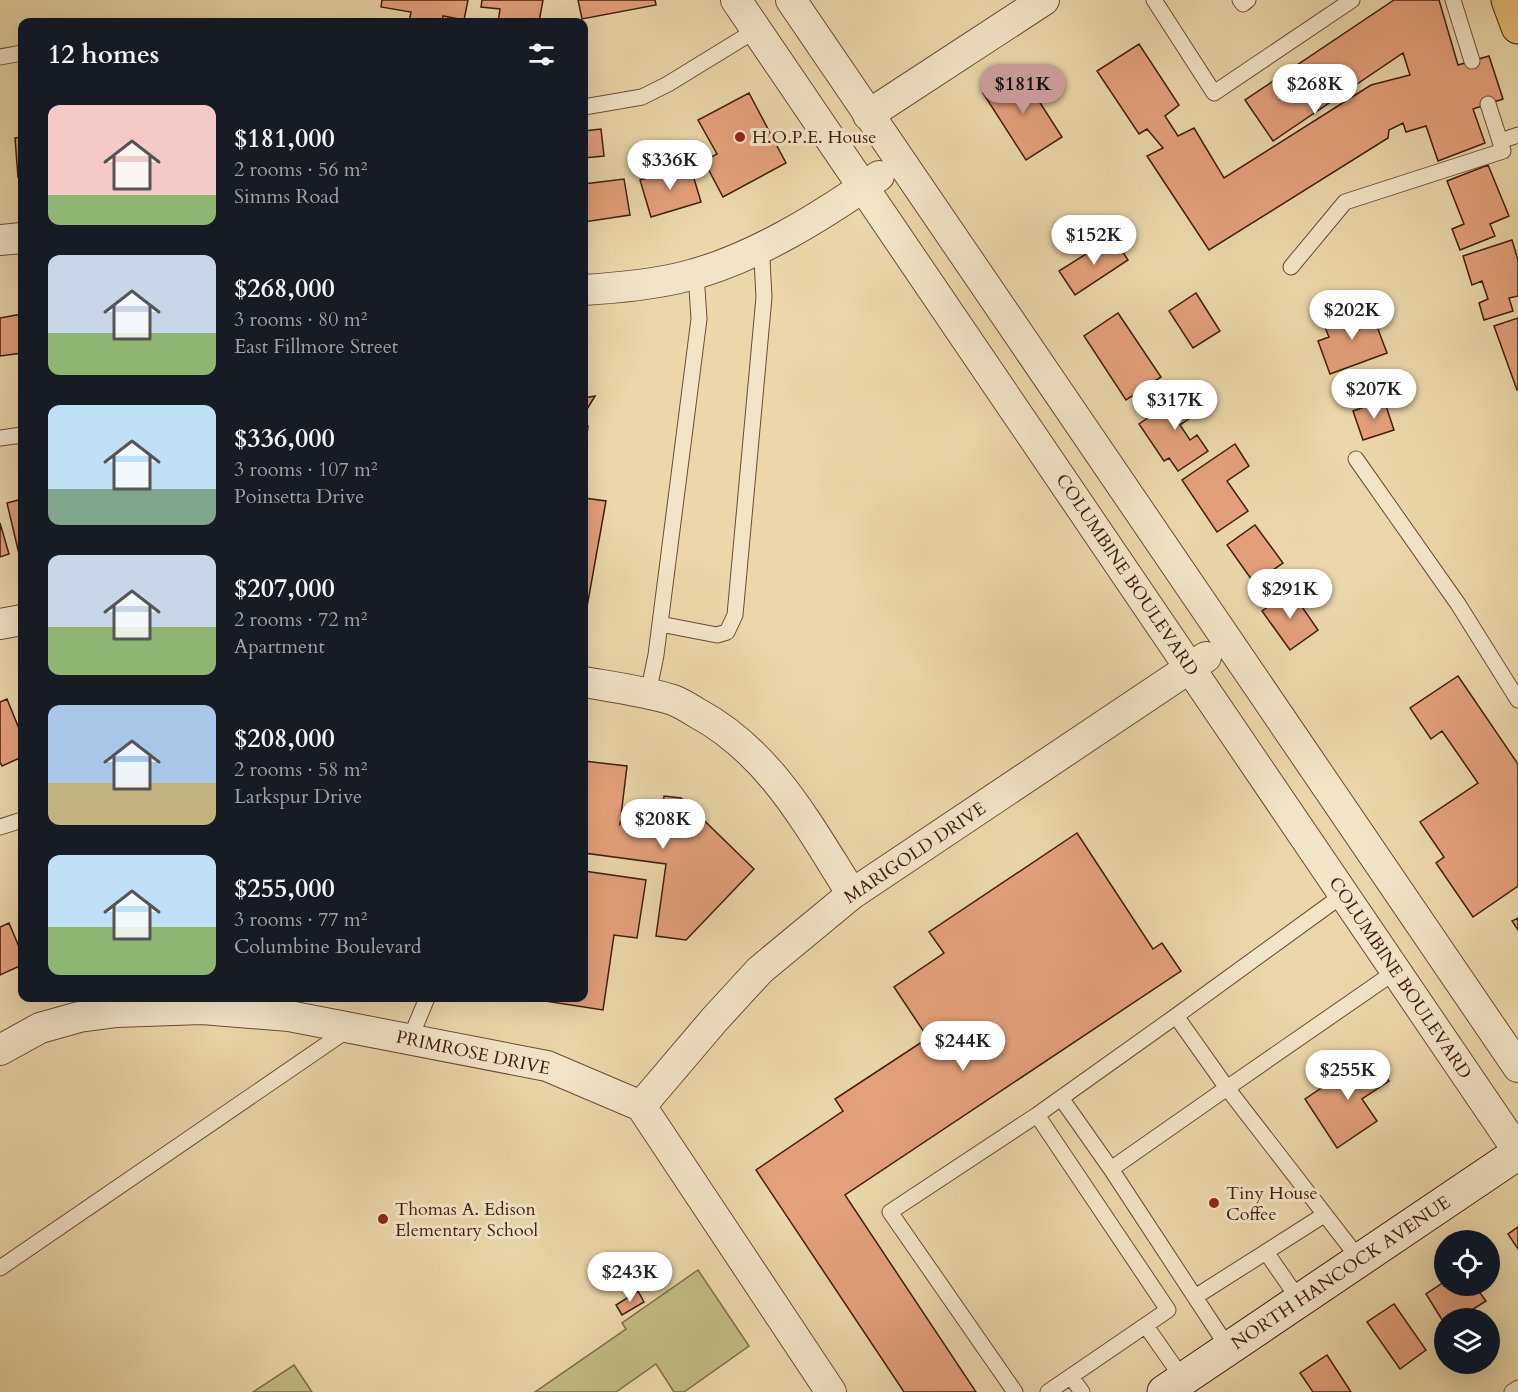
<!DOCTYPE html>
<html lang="en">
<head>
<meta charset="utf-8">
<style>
  :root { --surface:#171b24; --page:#242831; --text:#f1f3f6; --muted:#9ea1a6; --accent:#c59692 }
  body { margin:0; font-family:Cardo,serif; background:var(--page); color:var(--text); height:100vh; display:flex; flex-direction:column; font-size:22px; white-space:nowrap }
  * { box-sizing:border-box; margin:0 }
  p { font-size:20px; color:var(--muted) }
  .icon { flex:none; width:33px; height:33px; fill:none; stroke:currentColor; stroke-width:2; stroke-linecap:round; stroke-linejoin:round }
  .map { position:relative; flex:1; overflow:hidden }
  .panel { position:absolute; left:18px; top:18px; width:570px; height:984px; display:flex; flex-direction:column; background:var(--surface); border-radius:12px; box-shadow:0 6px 24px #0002 }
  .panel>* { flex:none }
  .controls { position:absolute; left:1434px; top:1230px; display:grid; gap:12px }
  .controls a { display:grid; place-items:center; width:66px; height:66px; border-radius:50%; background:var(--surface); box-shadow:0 6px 24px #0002; font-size:30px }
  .price { position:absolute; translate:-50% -51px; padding:0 14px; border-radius:21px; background:#fff; color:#222; font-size:20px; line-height:39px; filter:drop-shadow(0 2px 3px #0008) }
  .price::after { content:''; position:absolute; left:50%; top:36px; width:18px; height:14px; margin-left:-9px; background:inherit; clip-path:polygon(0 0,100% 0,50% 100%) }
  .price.on { background:var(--accent); color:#111 }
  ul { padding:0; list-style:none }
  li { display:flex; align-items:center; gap:18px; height:150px; padding:0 30px }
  li span { display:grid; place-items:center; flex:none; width:168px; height:120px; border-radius:12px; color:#555 }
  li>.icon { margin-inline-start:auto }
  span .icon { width:72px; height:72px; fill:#fffc; stroke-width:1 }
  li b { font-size:26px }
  h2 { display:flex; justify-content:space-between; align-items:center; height:72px; padding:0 30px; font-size:26px }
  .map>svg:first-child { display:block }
  .green { fill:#c0bc82; stroke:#806c48; stroke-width:1.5 }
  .building { fill:#e4a07b; stroke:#401d0f; stroke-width:1.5 }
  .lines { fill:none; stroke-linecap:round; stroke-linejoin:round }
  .lane-casing { stroke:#6b4c36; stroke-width:17 }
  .street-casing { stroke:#6b4c36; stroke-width:32 }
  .secondary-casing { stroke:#401d0f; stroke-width:35 }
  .primary-casing { stroke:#401d0f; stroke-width:35 }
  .lane { stroke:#f2e5c7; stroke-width:15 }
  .street { stroke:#f2e5c7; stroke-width:30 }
  .secondary { stroke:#f2e5c7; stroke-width:33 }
  .primary { stroke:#e6bc74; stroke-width:33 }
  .poi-dot { fill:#8f2418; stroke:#f2e5c7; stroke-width:2 }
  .labels { text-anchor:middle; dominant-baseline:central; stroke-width:6; stroke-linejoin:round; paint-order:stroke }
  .poi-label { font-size:18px; fill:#401d0f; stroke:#f2e5c7; text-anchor:start }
  .street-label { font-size:18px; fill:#401d0f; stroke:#f2e5c7 }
</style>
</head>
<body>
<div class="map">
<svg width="1518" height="1392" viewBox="0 0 1518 1392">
  <rect width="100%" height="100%" fill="#ebd7a9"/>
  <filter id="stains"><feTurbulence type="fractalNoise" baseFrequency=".00333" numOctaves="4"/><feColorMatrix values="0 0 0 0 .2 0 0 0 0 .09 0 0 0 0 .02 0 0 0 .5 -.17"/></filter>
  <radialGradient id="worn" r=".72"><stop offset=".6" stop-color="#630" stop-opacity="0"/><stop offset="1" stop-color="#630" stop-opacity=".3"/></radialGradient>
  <path class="green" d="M698 1270 749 1346 684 1392H674L656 1364 616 1392H535L626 1329 622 1323Z
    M294 1365 312 1392H253Z"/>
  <path class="building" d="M382 0H468L464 20 443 16 442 22H409L411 12 381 7Z
    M482 0H543L539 22H498L500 9 481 7Z
    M578 0H655L656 5 582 19Z
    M1394 0H1439L1458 65 1489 56 1503 99 1473 109 1485 143 1438 161 1426 126 1406 132 1403 123 1389 130 1388 138 1209 250 1147 156 1163 148 1147 129 1139 134 1097 71 1139 44 1179 105 1165 116 1178 136 1194 128 1224 178 1371 85 1410 75 1403 53 1273 141 1245 100Z
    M1019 70 1062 137 1026 160 983 93Z
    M749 93 786 163 723 197 704 161 717 154 698 120Z
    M601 129 604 156 584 158V131Z
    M22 137V176L18 177 15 138Z
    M690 165 701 202 651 217 640 180Z
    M1488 165 1509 216 1490 224 1495 236 1460 250 1452 229 1464 224 1447 181Z
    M624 179 630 215 584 222V184Z
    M1113 237 1128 260 1075 295 1059 271Z
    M1512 240 1518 260V296L1509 298 1513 311 1484 320 1479 303 1488 299 1482 281 1472 285 1463 256Z
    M1196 293 1220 331 1193 348 1169 311Z
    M1370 308 1387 353 1330 374 1318 341 1329 337 1324 325Z
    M1118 313 1161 377 1126 400 1084 336Z
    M22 314V353L0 356V318Z
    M1518 318V390H1517L1494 326Z
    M1190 389 1204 409 1180 425 1190 440 1197 435 1208 451 1178 471 1169 458 1164 461 1139 424Z
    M595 396 584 414V398Z
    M1384 400 1394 430 1363 440 1353 411Z
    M584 420 588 426 584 460Z
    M1235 444 1249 466 1227 481 1248 511 1217 532 1182 480Z
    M584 498 606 501 585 618H584Z
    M22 499V553L19 554 7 503Z
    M0 523 9 554 0 557Z
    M1255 525 1283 563 1254 583 1227 545Z
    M1291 591 1318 630 1290 650 1262 611Z
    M1458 676 1518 764V886L1473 917 1436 863 1444 857 1420 822 1478 783 1442 731 1431 739 1410 708Z
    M7 699 22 736V757L2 766 0 762V702Z
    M584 761 627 766 620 824 631 812 644 813 660 828 664 796 681 798 754 869 686 940 656 936 666 864 584 853Z
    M1077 833 1153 949 1162 943 1181 971 845 1195 976 1392H904L756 1170 843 1111 835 1099 928 1038 894 987 944 953 929 932Z
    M584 871 646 880 637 938 614 935 603 1010 538 1000 539 998H584Z
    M1518 918V930L1512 921Z
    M9 923 22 954V965L0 975V927Z
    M1371 1055 1389 1081 1362 1099 1377 1121 1337 1148 1305 1099Z
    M1518 1227V1249L1508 1234Z
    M1444 1282V1286H1475L1486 1301 1459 1318H1444V1323L1426 1294Z
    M638 1291 644 1302 622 1315 616 1305Z
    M1394 1304 1426 1350 1400 1369 1367 1322Z
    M1327 1355 1351 1392H1313L1300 1373Z"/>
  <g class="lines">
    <defs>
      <path id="lane" d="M1154 0 1214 93 1352 0
        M1240 0 1243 4 1248 0
        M1453 0 1472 61
        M0 57 22 53
        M1488 104 1500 141 1518 135
        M584 107 642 97 668 84 756 30
        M1291 267 1345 202 1503 151 1500 141
        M0 438 22 435
        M1356 459 1458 604 1518 700
        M660 624 717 635 727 632 735 615 764 297 762 260 759 249
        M648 694 656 655 699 319 696 273
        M0 827 22 820
        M1176 1016 1344 894
        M410 1039 427 998
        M1061 1098 1111 1169
        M1037 1115 1176 1016 1227 1088 1396 971
        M1266 1252 1300 1301
        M0 1268 349 1029
        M1195 1297 1324 1215
        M1146 1326 1183 1379
        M1229 1349 1111 1169 1227 1088 1360 1260
        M1071 1377 1082 1392
        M1015 1392 890 1212 1037 1115 1168 1310 1048 1392
        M1512 1392 1518 1388"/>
      <path id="street" d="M736 0 1518 1151
        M791 0C1031 357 1273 713 1518 1067
        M868 115 1044 0
        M0 240 22 238
        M584 290C616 288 648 285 679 278 749 262 821 217 879 176
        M0 624 22 620
        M584 682C613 687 644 691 673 700 681 703 689 708 697 713 771 753 808 825 852 894
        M0 1050 40 1028 79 1017 117 1012 202 1009 289 1016 547 1066 641 1106 831 1392
        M641 1106 715 1019 760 970 852 894 1206 657"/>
      <path id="secondary" d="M1164 1392 1518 1153"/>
      <path id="primary" d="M1508 0 1518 27"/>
    </defs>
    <use href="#lane" class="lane-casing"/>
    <use href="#street" class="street-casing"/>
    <use href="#secondary" class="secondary-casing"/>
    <use href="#primary" class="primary-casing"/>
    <use href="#lane" class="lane"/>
    <use href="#street" class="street"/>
    <use href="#secondary" class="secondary"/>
    <use href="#primary" class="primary"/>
  </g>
  <g class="poi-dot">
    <circle cx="740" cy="137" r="6"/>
    <circle cx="1214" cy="1203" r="6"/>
    <circle cx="383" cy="1219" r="6"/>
  </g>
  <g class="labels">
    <g class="poi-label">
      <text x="752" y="137">H.O.P.E. House</text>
      <text x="1226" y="1193">Tiny House<tspan x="1226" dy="21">Coffee</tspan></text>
      <text x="395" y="1209">Thomas A. Edison<tspan x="395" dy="21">Elementary School</tspan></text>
    </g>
    <g class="street-label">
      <text transform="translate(1127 575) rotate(56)">COLUMBINE BOULEVARD</text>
      <text transform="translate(915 853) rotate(-34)">MARIGOLD DRIVE</text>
      <text transform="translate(1400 978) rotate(56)">COLUMBINE BOULEVARD</text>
      <text transform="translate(473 1053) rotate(12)">PRIMROSE DRIVE</text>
      <text transform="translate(1341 1273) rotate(-34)">NORTH HANCOCK AVENUE</text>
    </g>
  </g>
  <rect width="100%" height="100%" filter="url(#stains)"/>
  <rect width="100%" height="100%" fill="url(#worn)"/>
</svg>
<div class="controls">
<a><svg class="icon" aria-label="locate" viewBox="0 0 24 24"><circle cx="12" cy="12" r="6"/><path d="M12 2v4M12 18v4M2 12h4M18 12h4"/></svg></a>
<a><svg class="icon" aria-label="layers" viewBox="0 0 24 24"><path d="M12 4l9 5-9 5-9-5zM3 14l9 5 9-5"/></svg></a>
</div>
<b class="price on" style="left:1023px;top:115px">$181K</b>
<b class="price" style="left:1315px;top:115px">$268K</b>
<b class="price" style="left:670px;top:191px">$336K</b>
<b class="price" style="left:1094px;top:266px">$152K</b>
<b class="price" style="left:1352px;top:341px">$202K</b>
<b class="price" style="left:1374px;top:420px">$207K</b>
<b class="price" style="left:1175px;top:431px">$317K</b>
<b class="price" style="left:1290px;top:620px">$291K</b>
<b class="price" style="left:663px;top:850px">$208K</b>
<b class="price" style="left:963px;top:1072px">$244K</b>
<b class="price" style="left:1348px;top:1101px">$255K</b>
<b class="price" style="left:630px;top:1303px">$243K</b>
<section class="panel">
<h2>12 homes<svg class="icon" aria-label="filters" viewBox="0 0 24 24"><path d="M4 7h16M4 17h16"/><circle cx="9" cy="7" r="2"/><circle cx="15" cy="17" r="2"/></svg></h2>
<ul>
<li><span style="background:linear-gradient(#f6c9c9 75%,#8fb573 0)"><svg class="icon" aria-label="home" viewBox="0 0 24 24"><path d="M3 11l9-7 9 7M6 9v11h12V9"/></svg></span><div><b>$181,000</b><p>2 rooms · 56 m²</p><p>Simms Road</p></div></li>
<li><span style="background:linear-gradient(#c9d6e8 65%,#8fb573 0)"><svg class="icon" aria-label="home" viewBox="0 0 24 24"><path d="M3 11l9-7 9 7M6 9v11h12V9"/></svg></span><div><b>$268,000</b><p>3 rooms · 80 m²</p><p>East Fillmore Street</p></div></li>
<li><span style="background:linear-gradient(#bfe0f5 70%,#7fa58c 0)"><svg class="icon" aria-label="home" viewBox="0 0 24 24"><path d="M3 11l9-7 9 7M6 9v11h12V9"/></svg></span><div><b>$336,000</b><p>3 rooms · 107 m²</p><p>Poinsetta Drive</p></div></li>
<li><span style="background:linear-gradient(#c9d6e8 60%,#8fb573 0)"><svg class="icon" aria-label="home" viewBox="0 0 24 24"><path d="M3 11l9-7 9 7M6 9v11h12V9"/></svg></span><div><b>$207,000</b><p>2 rooms · 72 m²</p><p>Apartment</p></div></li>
<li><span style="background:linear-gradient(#a9c7e8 65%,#c2b280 0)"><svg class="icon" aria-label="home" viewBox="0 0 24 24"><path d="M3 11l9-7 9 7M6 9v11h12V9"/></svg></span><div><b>$208,000</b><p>2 rooms · 58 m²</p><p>Larkspur Drive</p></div></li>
<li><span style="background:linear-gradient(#bfe0f5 60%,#8fb573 0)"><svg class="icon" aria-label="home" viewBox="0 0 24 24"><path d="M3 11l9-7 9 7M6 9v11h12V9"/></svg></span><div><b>$255,000</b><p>3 rooms · 77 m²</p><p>Columbine Boulevard</p></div></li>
</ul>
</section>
</div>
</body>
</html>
